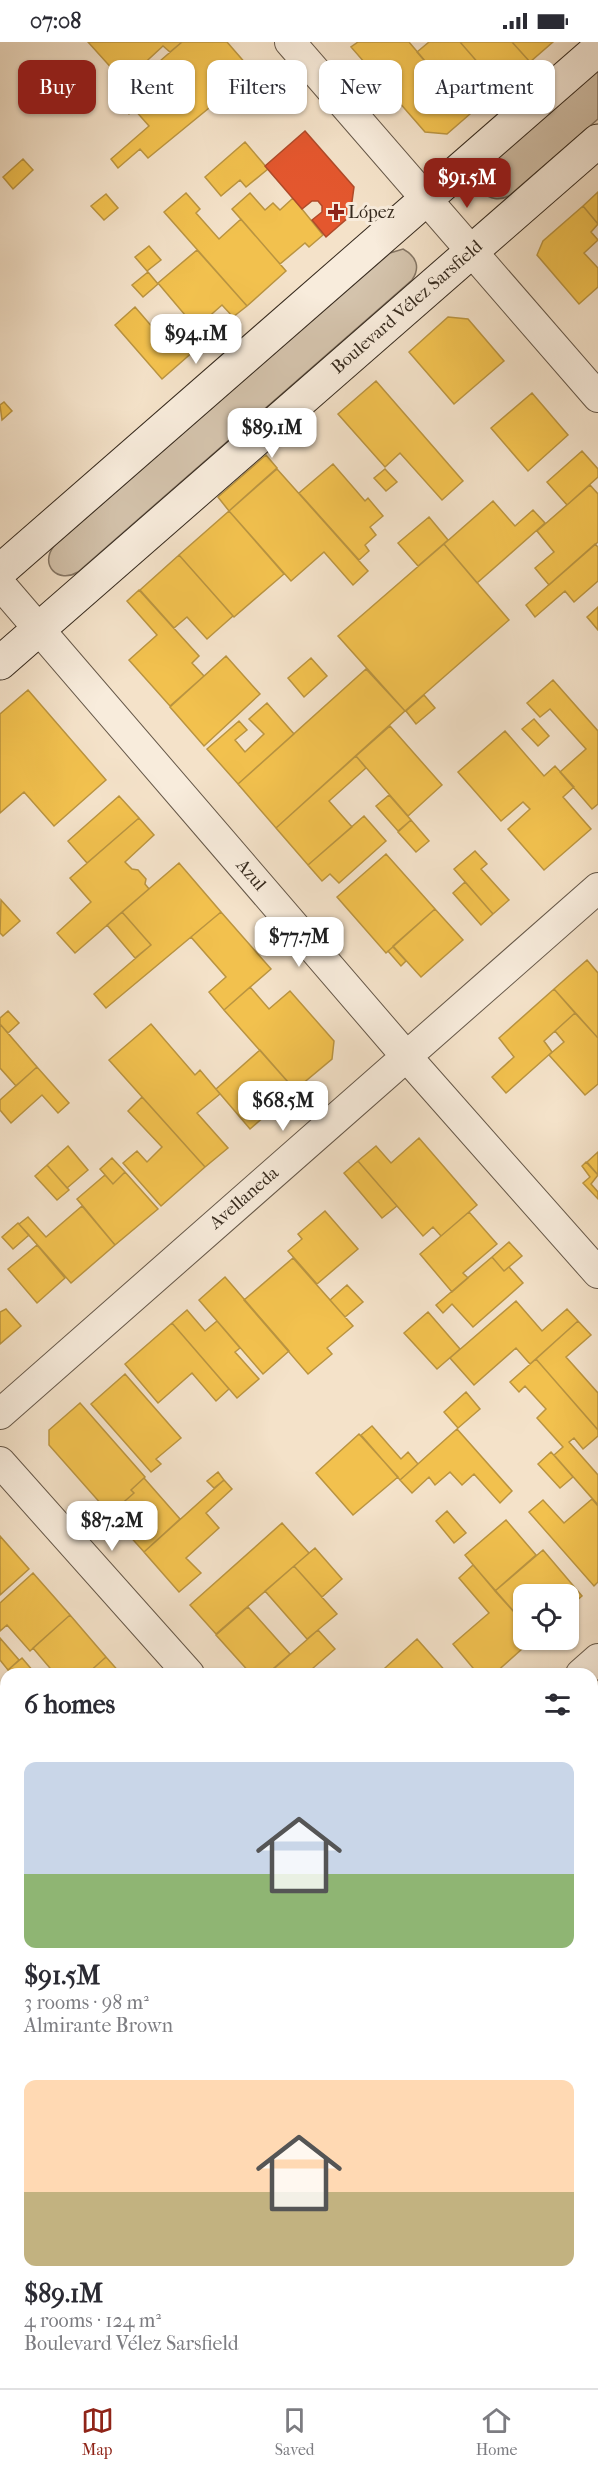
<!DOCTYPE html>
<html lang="en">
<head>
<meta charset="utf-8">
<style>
  :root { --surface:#fff; --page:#f2f2f3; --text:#2b2b33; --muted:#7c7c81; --line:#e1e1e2; --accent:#8f2418 }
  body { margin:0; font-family:"IM FELL French Canon",serif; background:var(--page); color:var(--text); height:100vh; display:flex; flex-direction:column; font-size:22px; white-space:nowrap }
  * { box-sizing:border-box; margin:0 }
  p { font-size:20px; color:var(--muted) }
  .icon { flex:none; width:33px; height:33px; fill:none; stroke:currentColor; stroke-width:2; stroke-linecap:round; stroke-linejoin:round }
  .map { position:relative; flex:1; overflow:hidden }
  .sheet { position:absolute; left:0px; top:1626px; width:598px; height:720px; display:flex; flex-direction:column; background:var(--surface); border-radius:18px 18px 0 0; box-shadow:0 2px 4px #0004 }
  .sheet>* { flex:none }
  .top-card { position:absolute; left:18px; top:18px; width:562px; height:54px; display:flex; gap:12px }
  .buttons { position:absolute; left:513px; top:1542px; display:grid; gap:12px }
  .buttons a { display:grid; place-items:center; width:66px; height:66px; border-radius:12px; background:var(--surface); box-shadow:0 2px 4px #0004; font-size:30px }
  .price { position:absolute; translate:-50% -51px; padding:0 14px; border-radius:12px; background:#fff; color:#222; font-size:20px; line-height:39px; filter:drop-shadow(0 2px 3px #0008) }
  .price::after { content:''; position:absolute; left:50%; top:36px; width:18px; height:14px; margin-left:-9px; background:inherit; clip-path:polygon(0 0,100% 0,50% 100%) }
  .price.on { background:var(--accent); color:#fff }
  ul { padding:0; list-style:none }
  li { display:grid; align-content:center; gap:12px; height:318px; padding:0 24px }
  li span { display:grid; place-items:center; height:186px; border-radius:12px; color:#555 }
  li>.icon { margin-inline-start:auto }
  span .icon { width:108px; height:108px; fill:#fffc; stroke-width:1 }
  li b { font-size:26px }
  h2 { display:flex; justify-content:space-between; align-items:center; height:72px; padding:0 24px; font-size:26px }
  .chip { padding:0 21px; border-radius:12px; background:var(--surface); box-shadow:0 2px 4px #0004; font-size:21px; line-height:54px }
  .chip.on { background:var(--accent); color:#fff }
  .status { display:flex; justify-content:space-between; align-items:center; height:42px; padding:0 30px; background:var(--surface); direction:ltr }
  .status svg { height:16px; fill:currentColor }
  .dock { display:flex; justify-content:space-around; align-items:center; height:84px; border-top:2px solid var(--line); background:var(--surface); font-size:16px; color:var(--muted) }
  .dock a { display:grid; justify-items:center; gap:3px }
  .dock .on { color:var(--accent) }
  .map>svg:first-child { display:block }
  .green { fill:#d4c3ac; stroke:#857665; stroke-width:1.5 }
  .homes { fill:#f2c14e; stroke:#ba9440; stroke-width:1.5 }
  .shops { fill:#e4572e; stroke:#b04a29; stroke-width:1.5 }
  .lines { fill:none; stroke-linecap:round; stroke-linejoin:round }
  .minor-casing { stroke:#665849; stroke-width:32 }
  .secondary-casing { stroke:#362a1e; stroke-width:35 }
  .minor { stroke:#f8ecdc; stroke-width:30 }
  .secondary { stroke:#f8ecdc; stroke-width:33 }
  .poi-dot { fill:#8f2418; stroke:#f8ecdc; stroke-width:2 }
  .labels { text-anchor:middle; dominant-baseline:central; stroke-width:6; stroke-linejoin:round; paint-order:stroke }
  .poi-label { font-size:18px; fill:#362a1e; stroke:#f8ecdc; text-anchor:start }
  .street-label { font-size:18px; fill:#362a1e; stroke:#f8ecdc }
</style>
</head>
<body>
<div class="status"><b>07:08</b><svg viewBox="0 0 49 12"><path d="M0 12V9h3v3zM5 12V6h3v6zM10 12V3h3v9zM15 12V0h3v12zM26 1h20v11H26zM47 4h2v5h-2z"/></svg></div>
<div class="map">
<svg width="598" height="2346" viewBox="0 0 598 2346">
  <rect width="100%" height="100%" fill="#f4e2c9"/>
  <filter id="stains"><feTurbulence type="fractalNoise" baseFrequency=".00333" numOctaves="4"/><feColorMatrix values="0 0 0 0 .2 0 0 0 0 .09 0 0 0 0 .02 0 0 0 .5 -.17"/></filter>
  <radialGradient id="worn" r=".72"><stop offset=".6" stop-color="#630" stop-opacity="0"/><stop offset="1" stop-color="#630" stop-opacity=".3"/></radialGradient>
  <path class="green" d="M598 29V77L509 154C489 164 470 145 486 127Z
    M403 207C416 214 421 225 412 238L78 530C58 542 39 523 54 504L390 211Z"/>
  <path class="homes" d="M88 0H182L170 10 163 4 124 40Z
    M182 0H227L253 30 148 116 140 107 118 126 111 117 149 84 134 67 129 72 116 57Z
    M358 0H409L470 72 447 92 425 90 351 5Z
    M429 0H460L500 46 470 72 417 10Z
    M460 0H512L530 20 500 46Z
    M512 0H553L530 20Z
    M245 100 268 127 246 145 240 138 221 154 205 135Z
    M23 117 33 128 13 147 3 135Z
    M598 150V182L583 164Z
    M186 151 200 167 196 171 219 197 241 177 286 229 247 264 164 170Z
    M250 151 265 168 273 161 280 168 293 156 323 193 309 205 305 201 280 222 232 167Z
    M106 152 118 166 104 178 91 164Z
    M583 164 598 182 591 190 598 198 584 211 598 226V245L579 262 537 213 543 199Z
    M149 204 161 218 147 229 135 215Z
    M197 208 247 264 233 275 222 263 196 286 158 241Z
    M148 230 158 242 143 255 132 243Z
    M135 265 160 294 169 287 174 293 186 282 203 301 162 337 115 283Z
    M448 275 468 277 504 319 454 362 409 310Z
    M376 339 463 439 442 458 400 411 385 425 338 372Z
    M532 351 568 393 528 429 491 386Z
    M4 360 12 369 2 378 0 363Z
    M582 409 598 427V435L567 463 547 440Z
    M266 413 277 426 229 469 218 455Z
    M333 422 365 459 368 456 383 474 370 485 376 493 365 503 369 509 359 518 299 451Z
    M277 427 368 529 353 543 324 510 291 539 229 469Z
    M385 427 397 440 386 449 374 436Z
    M590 443 598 452V500L549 543 535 526 554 510 537 489Z
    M493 459 515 484 533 468 545 481 477 541 444 502Z
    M229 469 284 532 234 575 179 513Z
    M429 475 448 498 418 524 398 501Z
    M444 502 509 578 405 669 338 594Z
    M595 502 598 505V539L574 560 565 549 535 575 526 563Z
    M179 513 233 574 207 597 187 575 174 586 140 548Z
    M139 548 199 614 192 621 204 634 170 664 129 618 157 593 127 559Z
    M598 565V588L587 575Z
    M226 614 260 652 204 704 170 665Z
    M311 616 327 634 304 655 288 636Z
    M366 627 405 669 276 786 238 742Z
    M553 638 598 689V762L592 767 560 730 586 707 550 667 540 675 527 661Z
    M28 648 106 738 54 784 24 750 0 771V672Z
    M424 653 435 666 416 682 406 669Z
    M267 661 294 692 238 742 207 707 239 679 247 688 235 698 245 710 264 692 249 677Z
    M534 677 549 694 538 704 522 687Z
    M390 684 442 743 408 774 356 714Z
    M505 689 544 734 555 724 574 745 563 755 591 787 544 828 508 787 530 767 523 760 501 779 458 730Z
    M356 714 366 726 329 759 352 785 308 823 276 786Z
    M389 753 411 778 398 789 376 764Z
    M119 754 139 776 87 821 68 799Z
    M364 774 386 799 339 841 330 832 322 839 308 823Z
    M139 776 154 793 125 820 132 827 138 828 146 837 145 842 149 847 75 911 57 891 91 860 70 836Z
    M411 778 429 799 416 810 398 790Z
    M475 809 487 822 481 827 509 858 493 872 454 827Z
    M386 812 435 867 386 911 337 855Z
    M179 821 221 870 106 966 94 952 151 903 122 870Z
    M465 840 493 872 481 883 453 851Z
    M1 858 20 879 3 894 0 891Z
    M435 867 463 898 421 935 393 904Z
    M122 870 151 903 135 916 107 883Z
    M221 870 271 927 224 968 209 950 226 935 191 895Z
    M393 905 406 919 401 924 388 909Z
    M587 918 598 931V996L554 947Z
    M250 945 269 967 290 949 334 999 332 1017 295 1048 224 968Z
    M554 947 575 971 544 999 552 1010 506 1051 492 1035 514 1015 499 996Z
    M8 969 19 981 8 991 0 982V976Z
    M575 971 598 996V1042L585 1053 549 1013 564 1000 555 989Z
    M0 982 37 1025 16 1044 0 1026Z
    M151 982 195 1033 200 1028 220 1052 197 1071 228 1106 205 1125 109 1018Z
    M260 1008 295 1048 250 1087 216 1047Z
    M37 1025 69 1061 58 1071 42 1053 11 1081 0 1068V1058Z
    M142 1055 205 1125 161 1164 123 1121 137 1109 147 1120 162 1105 128 1069Z
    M419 1096 477 1163 441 1194 433 1185 423 1194 358 1119 376 1104 391 1121Z
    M68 1104 88 1128 67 1146 47 1123Z
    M598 1110V1133L587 1120Z
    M112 1116 125 1130 113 1142 100 1127Z
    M358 1119 397 1164 382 1176 344 1131Z
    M586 1120 598 1133 591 1142 598 1150V1157L583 1141 590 1135 582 1124Z
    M47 1123 69 1148 57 1158 35 1134Z
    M125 1130 158 1167 115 1203 77 1157 105 1133 113 1142Z
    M82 1164 115 1203 71 1241 19 1182 28 1175 46 1195Z
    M325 1169 358 1207 317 1242 288 1209 302 1197 298 1192Z
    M469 1170 497 1202 463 1231 468 1236 452 1250 420 1212Z
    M18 1181 29 1193 13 1207 2 1195Z
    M509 1200 522 1214 504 1229 492 1215Z
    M37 1203 65 1236 37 1261 8 1227Z
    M492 1215 504 1229 509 1225 523 1241 473 1285 452 1262 443 1271 436 1263Z
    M293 1216 353 1284 327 1306 332 1312 308 1332 244 1258Z
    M225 1235 289 1309 263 1332 199 1258Z
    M347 1243 363 1260 345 1275 330 1258Z
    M516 1259 542 1289 567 1267 578 1279 530 1322 516 1306 474 1343 450 1316Z
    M6 1267 21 1284 0 1302V1270Z
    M187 1268 205 1289 217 1279 240 1306 235 1310 259 1337 237 1356 172 1281Z
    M428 1270 460 1307 437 1327 404 1291Z
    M578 1279 591 1293 566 1315 598 1351V1388L536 1317Z
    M172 1281 229 1347 216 1359 192 1331 158 1361 125 1322Z
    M536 1317 598 1388V1394L583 1407 574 1396 569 1400 598 1433V1463L554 1413 563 1405 537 1376 546 1367 525 1344 519 1350 510 1340Z
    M125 1332 181 1396 156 1417 161 1422 151 1430 91 1362Z
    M466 1350 480 1367 458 1386 444 1370Z
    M80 1361 145 1435 131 1448 134 1451 110 1472 49 1403V1388Z
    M372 1384 401 1417 408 1410 418 1422 400 1438 361 1393Z
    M457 1387 512 1449 500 1461 474 1432 462 1443 450 1430 435 1443 429 1435 412 1451 400 1438Z
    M359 1392 398 1435 353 1473 316 1431Z
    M551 1410 573 1435 560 1446 538 1422Z
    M218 1430 224 1438 214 1446 207 1439Z
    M144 1436 180 1477 144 1510 110 1472 134 1451 131 1448Z
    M224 1438 232 1447 206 1471 219 1486 186 1516 201 1531 179 1550 144 1510Z
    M592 1457 598 1464V1540L594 1544 529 1470 543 1458 564 1481Z
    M447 1469 466 1491 454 1501 436 1479Z
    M506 1478 536 1513 495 1549 465 1513Z
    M282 1481 309 1511 216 1592 190 1563Z
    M0 1494 29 1527 0 1553Z
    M315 1506 342 1537 322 1555 294 1524Z
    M543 1508 582 1554 568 1566V1552H524V1581L495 1549Z
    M473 1523 524 1581V1598H532L494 1632H478L453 1602 489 1571 459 1536Z
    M294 1524 337 1572 307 1597 265 1549Z
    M33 1531 70 1573 30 1609 7 1583 0 1589V1561Z
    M248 1565 290 1612 267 1632H251L216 1593Z
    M70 1573 106 1615 87 1632H55L33 1606Z
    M318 1588 335 1607 312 1627 317 1632H268Z
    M0 1596 19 1618 8 1628 0 1618Z
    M417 1597 448 1632H391L385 1626Z
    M106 1615 121 1632H87Z
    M22 1616 33 1629 29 1632H12L8 1628Z
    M598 1706V1758L592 1752V1711Z
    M592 1772 598 1779V1804L592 1808Z
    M0 1806 2 1809 6 1808V1850L0 1855Z
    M592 1922 598 1928V1944L592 1949Z
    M598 1944V2002L592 2007V1949Z
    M598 2002V2034L592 2028V2007Z
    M6 2006V2053L0 2058V2011Z
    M6 2181V2223L0 2216V2187Z
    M30 2340H40L46 2346H23Z
    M216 2340H260L253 2346H209Z
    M259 2340H295L300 2346H252Z
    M473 2340H521L514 2346H466Z"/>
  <path class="shops" d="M305 89 354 145 350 174 326 195 312 178 322 170V164L318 159H312L302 167 265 124Z"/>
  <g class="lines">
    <defs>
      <path id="minor" d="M290 0 598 355
        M0 542 406 1014 598 1231
        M0 1372 598 846
        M0 1420 189 1632
        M581 1632 598 1617
        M0 1932 6 1938
        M592 2096 598 2103
        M0 2139 6 2133
        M359 2340 364 2346"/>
      <path id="secondary" d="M0 529 598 7
        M0 621 598 99"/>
    </defs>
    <use href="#minor" class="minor-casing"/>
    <use href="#secondary" class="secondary-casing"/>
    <use href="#minor" class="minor"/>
    <use href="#secondary" class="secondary"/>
  </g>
  <path class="poi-dot" d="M333 161h6v6h6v6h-6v6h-6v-6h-6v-6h6z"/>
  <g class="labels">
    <g class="poi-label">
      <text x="348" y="170">López</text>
    </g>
    <g class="street-label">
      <text transform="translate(407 265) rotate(-41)">Boulevard Vélez Sarsfield</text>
      <text transform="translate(251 833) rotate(49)">Azul</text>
      <text transform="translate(244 1156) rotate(-41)">Avellaneda</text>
    </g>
  </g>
  <rect width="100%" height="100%" filter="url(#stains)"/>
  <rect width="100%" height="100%" fill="url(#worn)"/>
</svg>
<div class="buttons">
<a><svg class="icon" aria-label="locate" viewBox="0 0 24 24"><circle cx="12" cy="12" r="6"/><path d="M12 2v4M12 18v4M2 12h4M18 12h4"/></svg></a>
</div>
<b class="price on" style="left:467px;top:167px">$91.5M</b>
<b class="price" style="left:196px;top:323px">$94.1M</b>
<b class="price" style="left:272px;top:417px">$89.1M</b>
<b class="price" style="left:299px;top:926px">$77.7M</b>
<b class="price" style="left:283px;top:1090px">$68.5M</b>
<b class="price" style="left:112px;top:1510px">$87.2M</b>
<div class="top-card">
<a class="chip on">Buy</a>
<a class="chip">Rent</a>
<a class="chip">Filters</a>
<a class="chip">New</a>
<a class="chip">Apartment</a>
</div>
<section class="sheet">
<h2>6 homes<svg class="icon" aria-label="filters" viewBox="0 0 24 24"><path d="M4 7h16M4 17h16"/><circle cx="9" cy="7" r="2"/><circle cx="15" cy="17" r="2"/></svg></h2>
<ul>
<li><span style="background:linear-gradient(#c9d6e8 60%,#8fb573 0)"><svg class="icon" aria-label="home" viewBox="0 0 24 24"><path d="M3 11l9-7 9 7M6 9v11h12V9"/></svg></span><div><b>$91.5M</b><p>3 rooms · 98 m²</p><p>Almirante Brown</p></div></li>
<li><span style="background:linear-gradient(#ffd9b3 60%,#c2b280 0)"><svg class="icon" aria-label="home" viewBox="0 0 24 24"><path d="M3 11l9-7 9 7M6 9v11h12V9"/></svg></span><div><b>$89.1M</b><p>4 rooms · 124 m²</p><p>Boulevard Vélez Sarsfield</p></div></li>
</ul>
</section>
</div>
<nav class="dock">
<a class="on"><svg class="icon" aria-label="map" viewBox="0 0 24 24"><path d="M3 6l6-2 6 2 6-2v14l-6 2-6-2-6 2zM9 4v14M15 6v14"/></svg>Map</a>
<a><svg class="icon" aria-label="saved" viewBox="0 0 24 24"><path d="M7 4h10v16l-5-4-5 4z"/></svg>Saved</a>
<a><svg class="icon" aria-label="home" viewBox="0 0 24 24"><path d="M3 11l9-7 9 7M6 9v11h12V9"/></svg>Home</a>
</nav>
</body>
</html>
